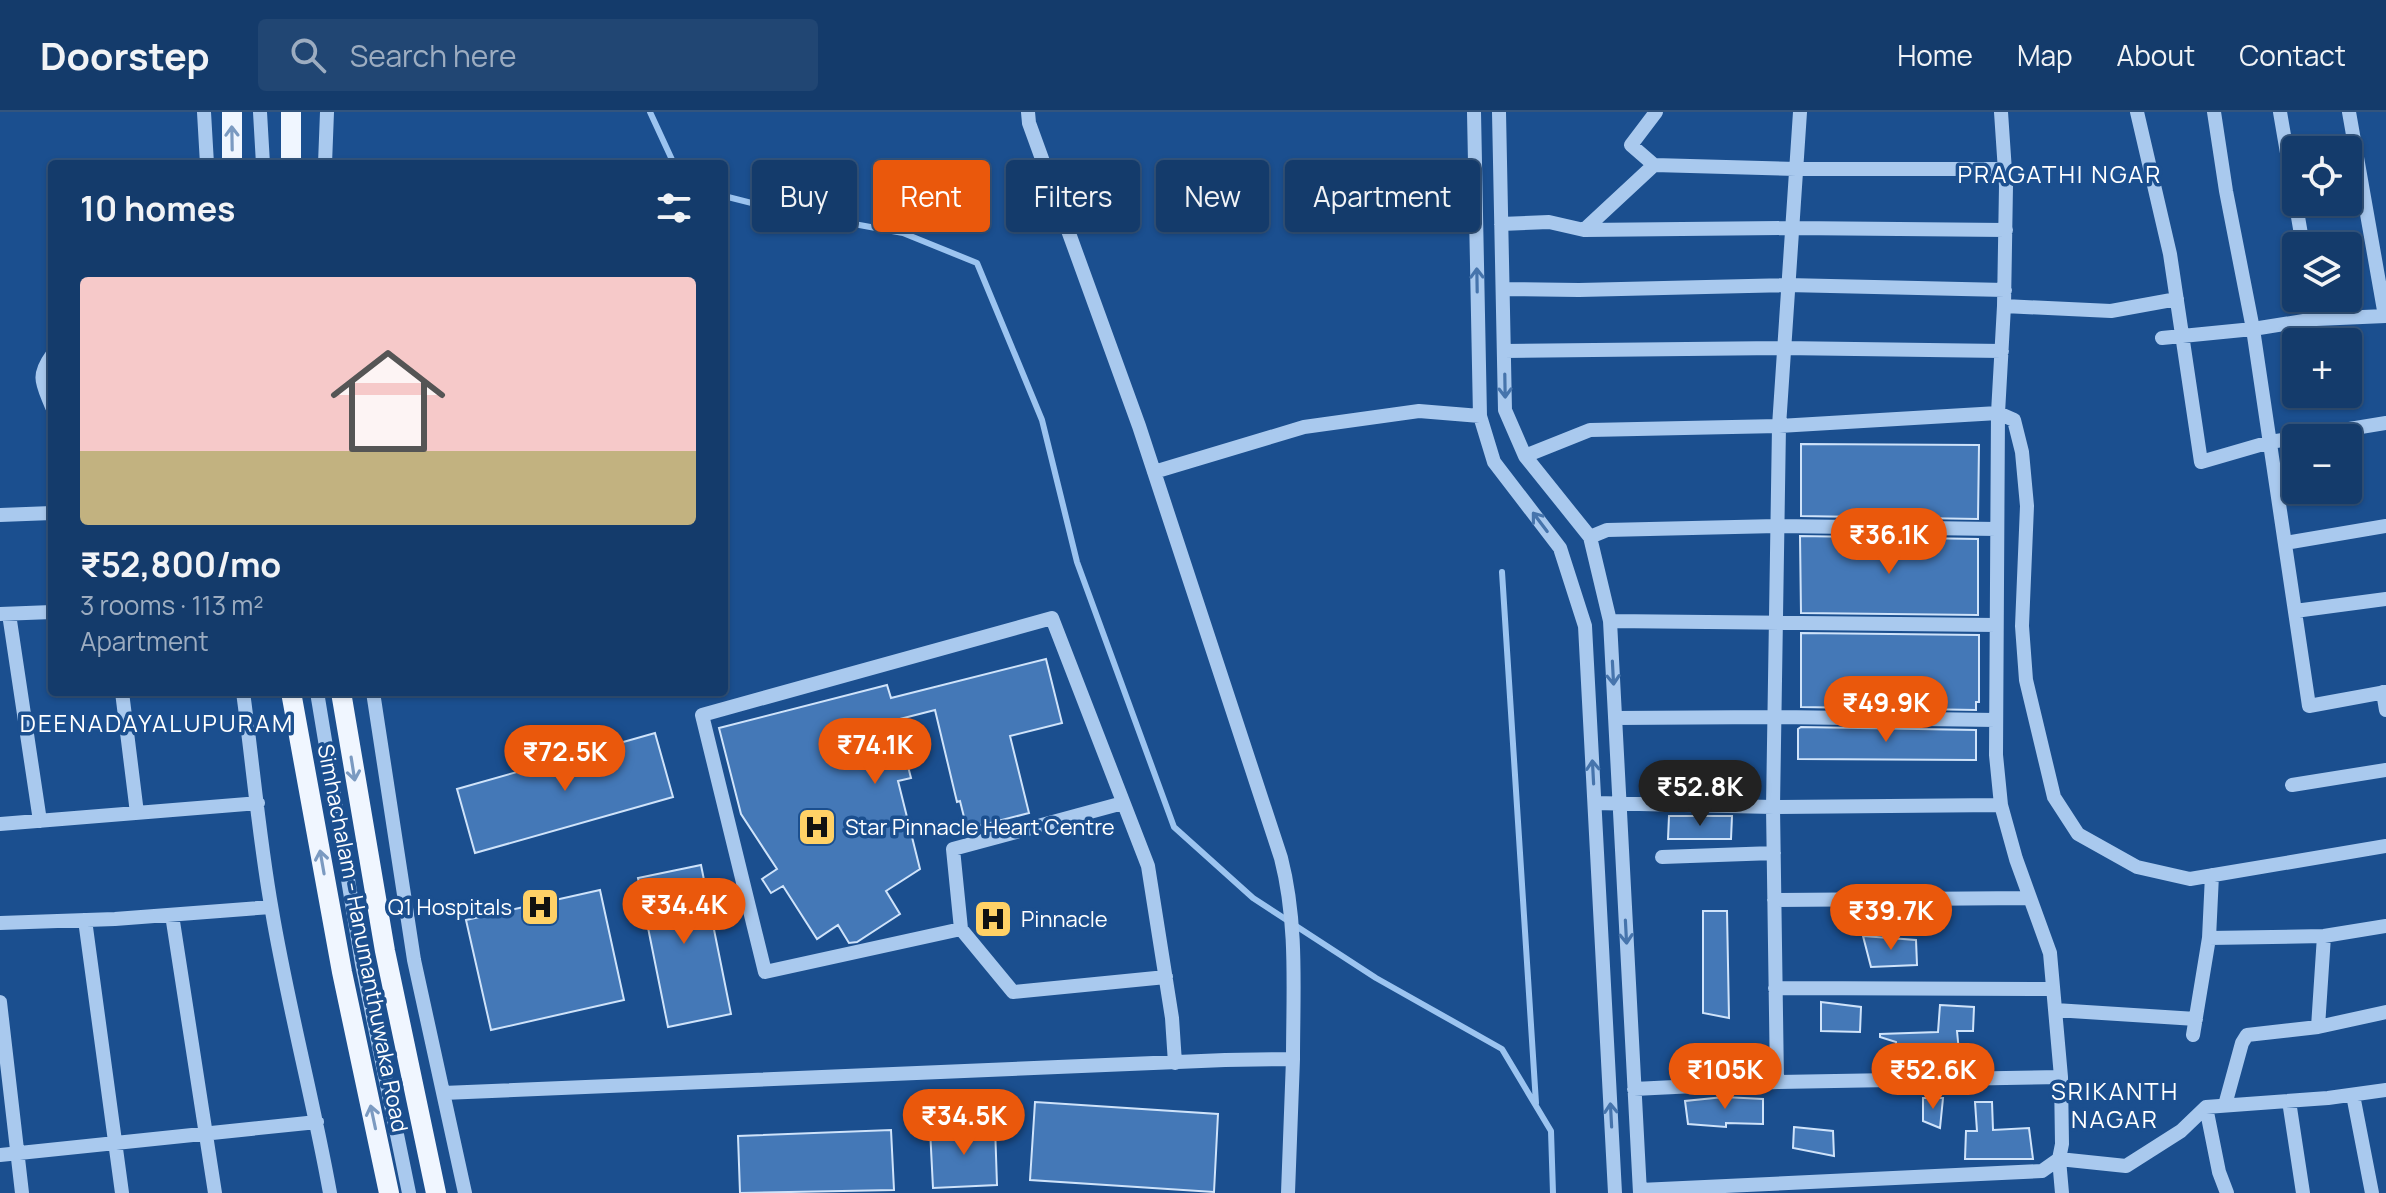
<!DOCTYPE html>
<html lang="en">
<head>
<meta charset="utf-8">
<style>
  :root { --surface:#143b6b; --page:#214673; --text:#f1f3f6; --muted:#9dadc1; --line:#33557e; --accent:#ea580c }
  body { margin:0; font-family:Manrope,sans-serif; background:var(--page); color:var(--text); height:100vh; display:flex; flex-direction:column; font-size:30px; white-space:nowrap }
  * { box-sizing:border-box; margin:0 }
  p { font-size:26px; color:var(--muted) }
  .icon { flex:none; width:44px; height:44px; fill:none; stroke:currentColor; stroke-width:2; stroke-linecap:round; stroke-linejoin:round }
  .map { position:relative; flex:1; overflow:hidden }
  .side { position:absolute; left:48px; top:48px; width:680px; height:536px; display:flex; flex-direction:column; background:var(--surface); border-radius:8px; box-shadow:0 2px 6px #0004,0 0 0 2px var(--line) }
  .side>* { flex:none }
  .hud { position:absolute; left:752px; top:48px; width:760px; height:72px; display:flex; gap:16px }
  .fabs { position:absolute; left:2282px; top:24px; display:grid; gap:16px }
  .fabs a { display:grid; place-items:center; width:80px; height:80px; border-radius:8px; background:var(--surface); box-shadow:0 2px 6px #0004,0 0 0 2px var(--line); font-size:40px }
  .price { position:absolute; translate:-50% -68px; padding:0 18px; border-radius:28px; background:var(--accent); color:#fff; font-size:26px; line-height:52px; filter:drop-shadow(0 2px 4px #0008) }
  .price::after { content:''; position:absolute; left:50%; top:48px; width:24px; height:18px; margin-left:-12px; background:inherit; clip-path:polygon(0 0,100% 0,50% 100%) }
  .price.on { background:#222; color:#fff }
  ul { padding:0; list-style:none }
  li { display:grid; align-content:center; gap:16px; height:424px; padding:0 32px }
  li+li { border-top:2px solid var(--line) }
  li span { display:grid; place-items:center; height:248px; border-radius:8px; color:#555 }
  li>.icon { margin-inline-start:auto }
  span .icon { width:144px; height:144px; fill:#fffc; stroke-width:1 }
  li b { font-size:34px }
  h2 { display:flex; justify-content:space-between; align-items:center; height:96px; padding:0 32px; font-size:34px }
  .tag { padding:0 28px; border-radius:8px; background:var(--surface); box-shadow:0 2px 6px #0004,0 0 0 2px var(--line); font-size:28px; line-height:72px }
  .tag.on { background:var(--accent); color:#fff }
  header { display:flex; align-items:center; gap:48px; box-sizing:border-box; height:112px; padding:0 40px; background:var(--surface); border-bottom:2px solid var(--line) }
  header strong { font-size:38px }
  nav { display:flex; gap:44px; margin-inline-start:auto; font-size:28px }
  .search { width:560px; height:72px; background:var(--page); display:flex; align-items:center; gap:20px; box-sizing:border-box; padding:0 28px; border-radius:8px; color:var(--muted); font-size:30px }
  .map>svg:first-child { display:block }
  .lines { fill:none; stroke-linecap:round; stroke-linejoin:round }
  .stream { stroke:#9cc4f0; stroke-width:6 }
  .building { fill:#4478b7; stroke:#cfe3fa; stroke-width:2 }
  .minor { stroke:#a9c9ee; stroke-width:14 }
  .major { stroke:#f0f6ff; stroke-width:20 }
  .oneway { stroke:#7b9ac1 }
  .oneway2 { stroke:#4674ac }
  .labels { text-anchor:middle; dominant-baseline:central; stroke-width:7; stroke-linejoin:round; paint-order:stroke }
  .poi-label { font-size:22px; fill:#fff; stroke:#1b4f8f; text-anchor:start }
  .street-label { font-size:22px; fill:#fff; stroke:#1b4f8f }
  .neighbourhood-label { font-size:24px; letter-spacing:2px; fill:#fff; stroke:#1b4f8f }
</style>
</head>
<body>
<header>
<strong>Doorstep</strong>
<div class="search"><svg class="icon" aria-label="search" viewBox="0 0 24 24"><circle cx="10" cy="10" r="6"/><path d="M15 15l6 6"/></svg>Search here</div>
<nav><a>Home</a><a>Map</a><a>About</a><a>Contact</a></nav>
</header>
<div class="map">
<svg width="2386" height="1081" viewBox="0 0 2386 1081">
  <rect width="100%" height="100%" fill="#1b4f8f"/>
  <g class="lines">
    <path class="stream" d="M650 0 674 52
      M724 84 783 99 903 121 977 151 1042 308 1077 450 1174 715 1253 786 1376 866 1502 937 1551 1019 1553 1081
      M1502 460 1536 991"/>
  </g>
  <path class="building" d="M1801 332 1979 333 1978 407 1801 404Z
    M1800 424 1978 427V503L1801 501Z
    M1801 521 1979 523V590H1976V598L1801 595Z
    M1046 547 1062 611 1010 624 1029 701 967 717 960 689 957 690 935 598 896 608 911 666 898 669 920 757 886 779 900 802 857 830 849 831 838 813 817 827 783 774 771 781 762 767 777 757 741 702 719 616 887 573 891 586Z
    M1801 615 1976 618V648L1798 647V617Z
    M655 621 673 685 475 741 457 677Z
    M1669 704H1732L1731 727H1668Z
    M701 753 731 902 668 915 638 766Z
    M600 778 624 888 491 918 466 808Z
    M1703 799H1727L1729 906 1703 901Z
    M1863 824 1916 828 1917 853 1871 855Z
    M1821 890 1861 895 1860 920 1821 919Z
    M1940 893 1974 895 1973 919H1957L1960 950 1915 936V949H1897L1896 930 1880 925V922L1938 920Z
    M1724 985 1763 987V1012L1726 1011V1015L1688 1012 1685 989Z
    M1923 986H1943L1940 1016 1923 1009Z
    M1035 990 1218 1002 1214 1080 1030 1068Z
    M1975 990H1992L1993 1018 2029 1016 2033 1047H1965L1966 1019H1977Z
    M995 1014 997 1073 933 1076 930 1017Z
    M1794 1015 1833 1019 1834 1044 1793 1036Z
    M891 1018 894 1078 740 1081 738 1024Z"/>
  <g class="lines">
    <path class="minor" d="M204 0 207 52
      M260 0 263 52
      M1028 0 1029 11 1139 314 1281 746C1298 812 1293 880 1293 947
      M1474 0 1480 304 1494 350 1560 436 1585 514 1615 1081
      M1499 0 1505 298 1525 344 1590 425 1610 509 1640 1081
      M1656 0 1631 33 1654 53 1796 57H2005
      M2137 0 2170 142 2201 350 2270 330 2386 311
      M2214 0 2226 79 2253 217 2309 594 2386 580
      M2280 0 2303 134
      M2349 0 2385 204
      M325 52 327 0
      M1501 112 1549 110 1584 118 1792 116 2006 118
      M1584 118 1654 53
      M1503 177 1579 178 1787 173 2005 178
      M2312 186 2316 207
      M2004 194 2111 199 2177 187
      M2162 226 2253 217 2316 207 2386 204
      M1504 239 1782 236 2002 239
      M52 243C36 265 43 272 52 295
      M1525 344 1590 318 1779 314 1998 301 2014 308 2022 340 2027 394 2022 514 2026 568 2054 685 2078 722 2137 755 2190 767 2386 734
      M1154 360 1304 315 1419 299 1480 304
      M0 403 52 401
      M1590 425 1607 418 1777 414 1997 417
      M2285 431 2386 414
      M2295 499 2386 487
      M0 502 52 500
      M9 502 40 709
      M1610 509 1996 513
      M122 580 137 701
      M243 580C253 653 259 727 272 799 288 894 313 986 330 1081
      M317 580 362 852 409 1081
      M373 580 414 848 465 1081
      M2383 580 2386 598
      M1615 606 1774 605 1996 608
      M2292 673 2386 658
      M1595 691 1773 695 2001 693
      M0 712 258 691
      M1662 745 1774 741
      M1774 788 2030 786
      M172 803 215 1081
      M85 808 122 1081
      M0 811 115 807 271 795
      M961 817 953 737 1123 691
      M2209 826 2324 824 2386 814
      M1166 865 1013 880 961 817 765 860 702 603 1052 506 1148 754 1172 906 1175 951
      M1775 876 2053 877
      M0 890 22 1081
      M2055 898 2196 907
      M2318 915 2324 824
      M2193 923 2209 826 2212 763
      M1777 970 1773 695 1779 314 1800 0
      M1634 977 1777 970 2061 965
      M443 981 1225 948 1293 947 1288 1081
      M2353 983 2372 1081
      M2289 989 2303 1081
      M2225 993 2242 931 2247 923 2318 915 2386 900
      M2206 995 2219 1060 2227 1081
      M0 1043 317 1010
      M1640 1078 2042 1059 2059 1047 2062 1032 2061 965 2050 841 2016 747 2001 693 1996 643 1998 301 2004 194 2006 74 2001 0
      M2062 1081 2059 1047 2126 1054 2181 1019 2206 995 2328 986 2386 978"/>
    <path class="major" d="M232 0V52
      M291 52V0
      M291 580 342 860 389 1081
      M341 580 385 839 436 1081"/>
  </g>
  <defs><path id="oneway-shaft" d="M-6 0H5M1.5-3L5.5 0L1.5 3" fill="none" stroke-width="1.6" stroke-linecap="round" stroke-linejoin="round" transform="scale(2)"/></defs>
  <g class="oneway">
    <use href="#oneway-shaft" transform="translate(232 26) rotate(-91)"/>
    <use href="#oneway-shaft" transform="translate(353 657) rotate(81)"/>
    <use href="#oneway-shaft" transform="translate(322 750) rotate(-100)"/>
    <use href="#oneway-shaft" transform="translate(373 1005) rotate(-102)"/>
  </g>
  <g class="oneway2">
    <use href="#oneway-shaft" transform="translate(1477 168) rotate(-91)"/>
    <use href="#oneway-shaft" transform="translate(1505 274) rotate(89)"/>
    <use href="#oneway-shaft" transform="translate(1540 410) rotate(-127)"/>
    <use href="#oneway-shaft" transform="translate(1613 561) rotate(87)"/>
    <use href="#oneway-shaft" transform="translate(1593 660) rotate(-93)"/>
    <use href="#oneway-shaft" transform="translate(1626 820) rotate(87)"/>
    <use href="#oneway-shaft" transform="translate(1611 1003) rotate(-93)"/>
  </g>
  <defs>
    <symbol id="hospital-square" viewBox="-11 -11 22 22"><rect x="-9" y="-9" width="18" height="18" rx="4" fill="#ffd166" stroke="#1b4f8f"/><path d="M-5-5h3v3.5h4V-5h3V5h-3V1.5h-4V5h-3Z" fill="#111"/></symbol>
  </defs>
  <g fill-rule="evenodd">
    <use href="#hospital-square" x="795" y="693" width="44" height="44"/>
    <use href="#hospital-square" x="518" y="773" width="44" height="44"/>
    <use href="#hospital-square" x="971" y="785" width="44" height="44"/>
  </g>
  <g class="labels">
    <g class="poi-label">
      <text x="845" y="715">Star Pinnacle Heart Centre</text>
      <text x="512" y="795" text-anchor="end">Q1 Hospitals</text>
      <text x="1021" y="807">Pinnacle</text>
    </g>
    <g class="street-label">
      <text transform="translate(363 826) rotate(79)">Simhachalam - Hanumanthuwaka Road</text>
    </g>
    <g class="neighbourhood-label">
      <text x="2060" y="61">PRAGATHI NGAR</text>
      <text x="157" y="610">DEENADAYALUPURAM</text>
      <text x="2115" y="978">SRIKANTH<tspan x="2115" dy="28">NAGAR</tspan></text>
    </g>
  </g>
</svg>
<div class="fabs">
<a><svg class="icon" aria-label="locate" viewBox="0 0 24 24"><circle cx="12" cy="12" r="6"/><path d="M12 2v4M12 18v4M2 12h4M18 12h4"/></svg></a>
<a><svg class="icon" aria-label="layers" viewBox="0 0 24 24"><path d="M12 4l9 5-9 5-9-5zM3 14l9 5 9-5"/></svg></a>
<a>+</a>
<a>−</a>
</div>
<b class="price" style="left:1889px;top:464px">₹36.1K</b>
<b class="price" style="left:1886px;top:632px">₹49.9K</b>
<b class="price" style="left:875px;top:674px">₹74.1K</b>
<b class="price" style="left:565px;top:681px">₹72.5K</b>
<b class="price on" style="left:1700px;top:716px">₹52.8K</b>
<b class="price" style="left:684px;top:834px">₹34.4K</b>
<b class="price" style="left:1891px;top:840px">₹39.7K</b>
<b class="price" style="left:1725px;top:999px">₹105K</b>
<b class="price" style="left:1933px;top:999px">₹52.6K</b>
<b class="price" style="left:964px;top:1045px">₹34.5K</b>
<div class="hud">
<a class="tag">Buy</a>
<a class="tag on">Rent</a>
<a class="tag">Filters</a>
<a class="tag">New</a>
<a class="tag">Apartment</a>
</div>
<section class="side">
<h2>10 homes<svg class="icon" aria-label="filters" viewBox="0 0 24 24"><path d="M4 7h16M4 17h16"/><circle cx="9" cy="7" r="2"/><circle cx="15" cy="17" r="2"/></svg></h2>
<ul>
<li><span style="background:linear-gradient(#f6c9c9 70%,#c2b280 0)"><svg class="icon" aria-label="home" viewBox="0 0 24 24"><path d="M3 11l9-7 9 7M6 9v11h12V9"/></svg></span><div><b>₹52,800/mo</b><p>3 rooms · 113 m²</p><p>Apartment</p></div></li>
</ul>
</section>
</div>
</body>
</html>
